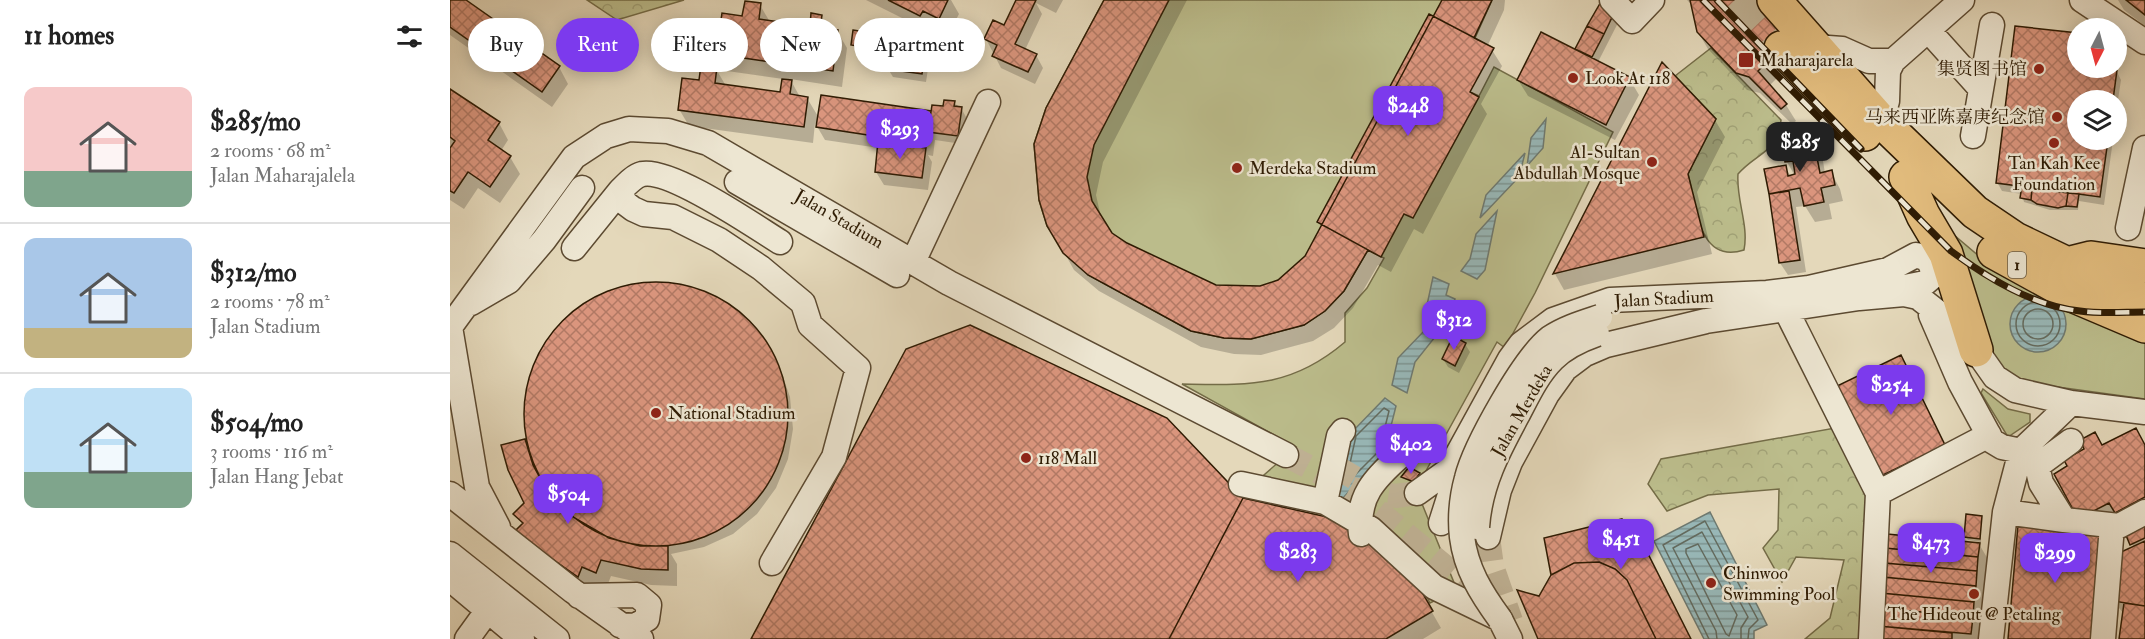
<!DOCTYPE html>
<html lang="en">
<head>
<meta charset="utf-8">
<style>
  :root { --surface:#fff; --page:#f2f2f2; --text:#222; --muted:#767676; --line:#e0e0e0; --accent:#7c3aed }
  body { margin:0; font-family:"IM FELL Double Pica","Noto Serif SC",serif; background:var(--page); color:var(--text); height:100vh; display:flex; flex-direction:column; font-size:22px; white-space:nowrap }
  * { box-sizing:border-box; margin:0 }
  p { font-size:20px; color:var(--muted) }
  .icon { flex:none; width:33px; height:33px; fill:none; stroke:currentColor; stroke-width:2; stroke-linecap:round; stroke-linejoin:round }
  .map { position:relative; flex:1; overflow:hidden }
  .side { display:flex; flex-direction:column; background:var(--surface); width:450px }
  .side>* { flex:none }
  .top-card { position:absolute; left:18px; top:18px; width:570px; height:54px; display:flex; gap:12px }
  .needle { width:39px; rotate:186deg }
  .tools { position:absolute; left:1617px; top:18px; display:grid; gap:12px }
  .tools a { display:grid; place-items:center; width:60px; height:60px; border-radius:50%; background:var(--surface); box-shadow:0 3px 15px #0003; font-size:30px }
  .price { position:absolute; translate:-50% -51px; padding:0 14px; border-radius:12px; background:var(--accent); color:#fff; font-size:20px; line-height:39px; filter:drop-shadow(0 2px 3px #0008) }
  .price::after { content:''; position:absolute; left:50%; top:36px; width:18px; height:14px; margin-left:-9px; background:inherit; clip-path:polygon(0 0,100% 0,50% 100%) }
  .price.selected { background:#222; color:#fff }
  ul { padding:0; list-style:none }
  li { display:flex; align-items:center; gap:18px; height:150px; padding:0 24px }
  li+li { border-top:2px solid var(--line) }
  li span { display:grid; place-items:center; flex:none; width:168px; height:120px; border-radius:12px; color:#555 }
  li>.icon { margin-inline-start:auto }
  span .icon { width:72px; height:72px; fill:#fffc; stroke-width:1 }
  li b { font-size:26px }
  h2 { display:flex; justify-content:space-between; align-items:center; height:72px; padding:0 24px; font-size:26px }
  .tag { padding:0 21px; border-radius:27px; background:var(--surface); box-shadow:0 3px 15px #0003; font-size:21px; line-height:54px }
  .tag.selected { background:var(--accent); color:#fff }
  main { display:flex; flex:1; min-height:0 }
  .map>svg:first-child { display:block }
  .green { fill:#bbbc8b; stroke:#746c47; stroke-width:1.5 }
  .forest { fill:url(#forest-crowns); stroke:#746c47; stroke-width:1.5 }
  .water { fill:url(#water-rules); stroke:#6e7970; stroke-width:1.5 }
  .shadow { fill:#0003; fill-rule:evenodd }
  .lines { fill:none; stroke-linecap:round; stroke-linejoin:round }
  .shore { stroke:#636a5e; stroke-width:1.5 }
  .building { fill:url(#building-cross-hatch); stroke:#2e1b03; stroke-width:1.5 }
  .minor-tunnel { stroke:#c0b295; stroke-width:24; stroke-dasharray:24 12; stroke-linecap:butt }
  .highway-tunnel { stroke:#c0b295; stroke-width:33; stroke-dasharray:33 16; stroke-linecap:butt }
  .minor-casing { stroke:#5c4a31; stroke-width:27 }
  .highway-casing { stroke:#2e1b03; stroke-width:36 }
  .minor { stroke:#ede6d2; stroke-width:24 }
  .highway { stroke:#e2bc7d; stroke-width:33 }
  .rail-casing { stroke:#2e1b03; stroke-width:7 }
  .rail { stroke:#ede6d2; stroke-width:4.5; stroke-dasharray:14; stroke-linecap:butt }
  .minor-bridge-casing { stroke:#5c4a31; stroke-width:27; stroke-linecap:butt }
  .minor-bridge { stroke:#ede6d2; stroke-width:24 }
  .poi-dot { fill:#8f2418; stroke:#ede6d2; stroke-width:2 }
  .labels { text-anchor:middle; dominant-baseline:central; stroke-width:5; stroke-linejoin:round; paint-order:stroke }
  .shield { fill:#ede6d2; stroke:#675841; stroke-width:1.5 }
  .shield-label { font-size:16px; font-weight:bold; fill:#2e1b03 }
  .poi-label { font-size:18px; fill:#2e1b03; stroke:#ede6d2; text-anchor:start }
  .street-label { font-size:18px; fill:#2e1b03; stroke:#ede6d2 }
</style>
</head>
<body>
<main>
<section class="side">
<h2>11 homes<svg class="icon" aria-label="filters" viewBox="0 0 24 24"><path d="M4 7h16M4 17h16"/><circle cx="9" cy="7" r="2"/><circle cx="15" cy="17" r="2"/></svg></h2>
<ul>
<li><span style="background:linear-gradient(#f6c9c9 70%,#7fa58c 0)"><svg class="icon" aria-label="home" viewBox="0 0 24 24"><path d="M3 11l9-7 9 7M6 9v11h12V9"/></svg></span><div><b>$285/mo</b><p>2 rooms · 68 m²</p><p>Jalan Maharajalela</p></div></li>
<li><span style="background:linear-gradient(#a9c7e8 75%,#c2b280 0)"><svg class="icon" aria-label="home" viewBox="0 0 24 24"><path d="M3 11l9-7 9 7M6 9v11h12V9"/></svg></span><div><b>$312/mo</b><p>2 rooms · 78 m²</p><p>Jalan Stadium</p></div></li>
<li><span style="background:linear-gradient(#bfe0f5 70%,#7fa58c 0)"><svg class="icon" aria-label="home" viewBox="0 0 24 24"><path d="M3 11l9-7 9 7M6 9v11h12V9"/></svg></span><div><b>$504/mo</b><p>3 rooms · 116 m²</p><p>Jalan Hang Jebat</p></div></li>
</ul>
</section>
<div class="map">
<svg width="1695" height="639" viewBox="0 0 1695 639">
  <defs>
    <pattern id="forest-crowns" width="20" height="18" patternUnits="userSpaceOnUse" patternTransform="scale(1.5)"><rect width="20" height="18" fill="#bbbc8b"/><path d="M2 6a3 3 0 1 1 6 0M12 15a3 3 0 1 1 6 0" fill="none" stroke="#a1a176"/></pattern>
    <pattern id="water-rules" width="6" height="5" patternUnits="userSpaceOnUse" patternTransform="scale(1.5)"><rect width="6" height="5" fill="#98b8b8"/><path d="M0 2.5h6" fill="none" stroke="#7c9593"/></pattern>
    <pattern id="building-cross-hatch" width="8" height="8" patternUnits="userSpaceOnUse" patternTransform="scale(1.5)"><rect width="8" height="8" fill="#da957d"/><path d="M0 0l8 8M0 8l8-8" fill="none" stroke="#b17964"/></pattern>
  </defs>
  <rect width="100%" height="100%" fill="#e4d8ba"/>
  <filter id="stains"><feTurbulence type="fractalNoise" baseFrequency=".00333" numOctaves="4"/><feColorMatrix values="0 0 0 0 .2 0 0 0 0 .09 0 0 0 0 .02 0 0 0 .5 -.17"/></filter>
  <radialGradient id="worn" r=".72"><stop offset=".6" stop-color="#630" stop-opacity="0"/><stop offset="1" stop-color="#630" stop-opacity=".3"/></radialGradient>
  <path class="green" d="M654 0H1042L1025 38 1020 92 1029 96 1044 67 1163 132 1085 293 1055 348 1047 342 966 489 1007 590 980 603 968 580 876 515 792 494 846 447 732 384C799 385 841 388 895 342V313L917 288 934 258 918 250 894 291 875 311 854 325 801 339 774 338 741 331 638 275 597 226 589 200 584 144 596 108Z
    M1491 224 1530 257 1695 333V399L1578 383 1562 377 1545 363Z
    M1533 389 1558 409 1580 414V422L1558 437 1531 393Z"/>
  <path class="forest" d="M137 0H234L167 20Z
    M1261 48 1331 120C1329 152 1306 153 1288 174 1286 200 1299 225 1294 250 1248 265 1246 205 1238 174L1266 119 1225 76Z
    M1385 428 1425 507 1416 639H1355L1380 618 1394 560 1346 557 1332 582 1313 548 1328 530 1329 489 1258 495 1217 511 1198 484 1211 459Z"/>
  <path class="water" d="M1096 119 1093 148 1077 166 1081 138Z
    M1075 153 1069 177 1030 218 1036 195Z
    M1047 211 1035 270 1027 279 1011 271 1020 259 1026 234Z
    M983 277 999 284 996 295 1005 299 1001 315 993 313 989 332 965 362 957 393 942 385 948 358 976 329 980 307 977 305Z
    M1560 324a28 28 0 1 1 56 0a28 28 0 1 1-56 0Z
    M935 398 946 406 934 454 892 499 886 496 901 433Z
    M1260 512 1317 625 1304 631V639H1254L1204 541Z"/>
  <path class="shadow" d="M0 0H14L109 67 118 84 102 107 0 35Z
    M416 0H501L509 14 498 35 483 27 480 32Z
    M568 0H613L606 13 586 3 592 14 575 50 586 55 593 68 585 84 551 68 536 39 555 27Z
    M656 0H737L653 162 646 195 651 217 661 234 676 244 766 287 810 288 829 281 856 256 872 227 869 222 985 19 994 0H1055L1054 10 1037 47 1042 50 1052 66 1031 104 1037 114 973 234 964 229 941 272 928 265 903 308 884 328 863 341 811 355 784 354 751 347 649 291 624 270 599 225Z
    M1237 0H1328L1346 59 1319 86 1336 105 1346 121 1342 124 1310 93 1297 90 1258 49 1248 32 1243 6Z
    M1668 0H1695V26L1674 10Z
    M310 5 320 22 361 28 371 16 379 30 387 31 397 48 392 87 340 79 350 97 357 98 369 118 482 114 504 103 511 108 516 117 512 144 485 140 483 156 478 155 482 162 478 190 434 185 426 172 429 148 375 140 365 123 363 143 239 126 229 109 250 82 266 69 276 86 331 93 333 79 277 71 267 54 294 17Z
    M1165 10 1170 19 1148 62 1179 78 1189 95 1165 140 1078 96 1068 80 1129 52 1127 49Z
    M421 34V51L405 48 403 45Z
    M473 61 478 69 476 82 443 77 438 69Z
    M1212 65 1265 120 1275 137 1247 192 1262 254 1114 290 1105 274Z
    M1628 68H1665L1671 80 1666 113V100H1628V140H1663L1654 205 1629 201 1628 210H1600L1574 202 1572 194 1552 191 1547 182Z
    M0 90 49 123 58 140 51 151 60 157 70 174 50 203 28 188 14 209 0 200V150L2 147 0 146Z
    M1362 139 1372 155 1375 173 1381 172 1390 189 1393 201 1379 204 1382 219 1365 222 1355 206 1346 207 1356 272 1338 275 1330 263 1316 170 1335 167 1341 177 1345 176 1337 162Z
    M195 284 227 286 257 294 285 310 308 332 330 368 340 397 343 429 338 459 326 488 307 514 283 534 254 547 221 554 227 564V586L201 585 161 576 156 589 141 583 137 593 107 574 65 514 76 503 53 446 77 440 75 408 80 377 93 348 112 323 136 304 165 290Z
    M1015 344 1020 352 1009 373 998 367 993 359Z
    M1450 357 1503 462 1442 491 1433 475Z
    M1695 446V639H1670L1674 614 1669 608 1666 639H1559L1637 533 1652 447ZM1670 519 1684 548 1670 567Z
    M792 499 964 581 991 628 973 639H302Z
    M1531 517V542L1518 540 1516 537Z
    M1438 536 1529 544 1539 561 1531 639H1428Z"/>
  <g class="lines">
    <path class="shore" d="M1566 324a22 22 0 1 1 44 0a22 22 0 1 1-44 0Z
      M1573 324a15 15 0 1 1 30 0a15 15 0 1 1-30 0Z
      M934 408 939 411 929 451 899 481 897 477 906 436Z
      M1248 544 1287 615 1279 636 1276 634 1236 553V549Z
      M1259 639 1213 545 1255 521 1308 620 1299 629 1298 639
      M1267 639 1266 631 1223 548 1252 532 1298 617 1291 628V639"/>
  </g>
  <path class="building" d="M0 0H16L110 66 92 92 0 27Z
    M438 0H498L489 19 473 11 470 16Z
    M566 0H586L565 44 587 54 578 72 542 56 547 45 534 39 543 20 554 25Z
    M654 0H719L644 145 637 177 642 201 662 233 677 243 766 285 810 286 828 280 855 256 992 0H1042L1024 38 1044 48 1020 92 1029 97 963 218 954 214 931 257 918 250 894 291 875 311 854 325 801 339 774 338 741 331 638 275 613 253 597 226 589 200 584 144 596 108Z
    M1152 0 1166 9 1154 34 1137 26Z
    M1240 0H1330L1338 41 1308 71 1337 104 1331 109 1299 77 1286 73 1247 32Z
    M1676 0H1695V15Z
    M295 1 311 3 309 19 360 26 361 13 372 15 370 28 388 30 383 71 266 54 272 13 292 16Z
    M979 14 1044 48 1020 92 1029 97 963 218 954 214 931 257 867 222Z
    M1137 26 1154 34 1142 57 1125 49Z
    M1565 26 1628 33V68H1666L1667 70 1663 100H1628V140H1658L1650 197 1546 183Z
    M403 30 422 33 419 48 401 45Z
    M1091 32 1180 77 1156 125 1067 80Z
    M438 55 474 60 472 74 437 69Z
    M1212 62 1266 119 1238 174 1254 237 1103 274Z
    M251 65 267 67 265 83 330 92 332 79 342 80 340 94 358 97 354 127 228 110 232 78 249 80Z
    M0 89 50 122 38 140 61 156 40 187 18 172 4 193 0 191V148L5 141 0 137Z
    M371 95 481 111 476 144 366 127Z
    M494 100 505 101 504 106 512 107 508 136 478 132 482 105 493 106Z
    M1363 137 1370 173 1382 170 1385 185 1371 188 1374 202 1354 206 1350 188 1319 194 1314 169 1336 165 1338 176 1345 174 1343 161 1335 162 1332 143Z
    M428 141 476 148 472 178 425 172Z
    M1572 186 1582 188 1581 200 1570 198Z
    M1582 188 1618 193 1616 206 1608 208 1587 204 1581 200Z
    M1339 191 1350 260 1329 263 1319 194Z
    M1618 193 1629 194 1627 207 1616 206Z
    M74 414a132 132 0 1 1 264 0a132 132 0 1 1-264 0Z
    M520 325 717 418 793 498 719 639H301L456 349Z
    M1003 336 1016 343 1005 366 992 359Z
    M1451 355 1495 445 1431 476 1387 386Z
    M1686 428 1695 445V497L1665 513 1659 503 1628 519 1604 474 1617 466 1614 460 1634 449 1630 440 1645 432 1652 445Z
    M75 439 83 465 96 489 123 517 159 538 190 546H218V570L191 569 151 560 146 573 132 567 128 577 64 532 73 523 63 514 74 503 58 470 51 445Z
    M959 467 970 473 964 482 951 477Z
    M793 498 877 517 911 534 965 580 983 611 936 639H719Z
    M1516 514 1532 516 1530 539 1514 537Z
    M1695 517V538L1680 545 1673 528Z
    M1172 519 1177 533 1186 530 1241 639H1206L1177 580 1165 569 1149 562 1124 563 1101 575 1094 538Z
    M1568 525 1652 532 1643 639H1558Z
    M1437 534 1530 543 1528 557 1435 548Z
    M1695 541V606L1663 601 1671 552Z
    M1435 548 1528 557 1527 571 1434 563Z
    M1149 562 1165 569 1177 580 1206 639H1088L1067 590 1089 596 1101 575 1124 563Z
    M1434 563 1527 571 1526 586 1433 577Z
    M1433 577 1526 586 1524 602 1431 593Z
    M1431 593 1524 602 1523 617 1430 608Z
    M1674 603 1695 606V639H1669Z
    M1430 608 1523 617 1521 634 1428 626Z
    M1428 626 1502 633V639H1427Z"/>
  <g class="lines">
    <path class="minor-tunnel" d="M836 455 901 489 1040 604
      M888 482 901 460
      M903 489 946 496 967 493
      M1038 537 1042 566 1061 621"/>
    <path class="highway-tunnel" d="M1285 0 1331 48"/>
    <defs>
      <path id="minor" d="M1162 0 1182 21 1202 0
        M1632 0 1695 42
        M1478 30 1531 89
        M1365 47 1392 49 1419 61H1443
        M1431 121 1437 101 1438 71 1443 61 1512 0
        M1523 136 1542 25
        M287 182 447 275
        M1678 228 1695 148
        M124 248 170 191
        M463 262 538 102
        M21 303 59 281 94 240 132 188
        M1336 310 1428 493 1421 639
        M1481 315 1510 382 1542 441 1552 447 1571 451
        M0 327 124 157 156 136 179 129 218 131 258 143 499 283 836 455
        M0 327 27 487 48 527
        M1621 441 1587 466 1591 483 1614 520 1669 526 1695 512
        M791 484 875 502 921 529 984 587 1050 619 1060 639
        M967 493 999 470 1060 359 1071 344 1103 320 1160 300 1317 293 1359 288 1438 270 1466 255 1478 259 1483 270 1482 277 1475 283 1445 289
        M1428 493 1539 435
        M0 494 123 591 191 639
        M875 502 889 436 893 431
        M1555 512 1614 520
        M991 523 1011 460
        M911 534C906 497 925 478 950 456
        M1038 537 1049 490 1060 462 1097 394 1115 369 1135 354 1156 345 1256 321 1409 298 1454 294 1468 297 1491 315 1505 333 1526 350 1545 377 1565 390 1621 403 1695 412
        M0 554 107 639
        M322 563 384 457 408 368 360 325 353 303 311 268 269 240 223 217 194 214 183 209 175 203 170 191C176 185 184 176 192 174 221 168 304 226 330 242
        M0 579 72 639
        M129 596 187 595 199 605 197 619 185 626 170 625
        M17 639 38 610
        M1541 639 1555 512 1571 451 1621 403
        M1653 639 1662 526"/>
      <path id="highway" d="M1324 0 1431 121 1525 212 1565 239 1695 301
        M1331 48 1415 134
        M1456 177 1473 215 1496 254 1526 350
        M1544 252 1622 295 1695 326
        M1617 264 1641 258 1695 266"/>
    </defs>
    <use href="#minor" class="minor-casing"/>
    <use href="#highway" class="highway-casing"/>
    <use href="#minor" class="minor"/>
    <use href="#highway" class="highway"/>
    <defs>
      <path id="rail" d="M1253 0 1501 251C1538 278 1583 306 1630 311 1651 314 1674 312 1695 312
        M1267 0 1411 149"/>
    </defs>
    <use href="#rail" class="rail-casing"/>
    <use href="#rail" class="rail"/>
    <defs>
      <path id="minor-bridge" d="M1027 527C1030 484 1048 451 1068 414 1078 395 1087 375 1103 359 1115 347 1130 340 1147 334
        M1050 619C1031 593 1016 569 1012 537 1010 519 1012 496 1017 478 1025 446 1074 358 1100 338 1115 328 1132 323 1150 317"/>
    </defs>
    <use href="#minor-bridge" class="minor-bridge-casing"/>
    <use href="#minor-bridge" class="minor-bridge"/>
  </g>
  <g class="poi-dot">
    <rect x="1288" y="52" width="16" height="16" rx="3"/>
    <circle cx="1589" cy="69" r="6"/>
    <circle cx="1123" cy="78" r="6"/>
    <circle cx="1607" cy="117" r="6"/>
    <circle cx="1604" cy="143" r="6"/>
    <circle cx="1202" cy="162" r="6"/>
    <circle cx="787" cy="168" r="6"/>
    <circle cx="206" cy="413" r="6"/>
    <circle cx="576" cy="458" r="6"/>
    <circle cx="1261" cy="583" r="6"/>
    <circle cx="1524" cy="594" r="6"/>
  </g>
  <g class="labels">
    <rect class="shield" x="1558" y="252" width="18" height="26" rx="4.5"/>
    <g class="shield-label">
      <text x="1567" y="265">1</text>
    </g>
    <g class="poi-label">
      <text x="1310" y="60">Maharajarela</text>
      <text x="1577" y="69" text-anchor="end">集贤图书馆</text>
      <text x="1135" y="78">Look At 118</text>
      <text x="1595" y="117" text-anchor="end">马来西亚陈嘉庚纪念馆</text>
      <text x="1190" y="152" text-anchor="end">Al-Sultan<tspan x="1190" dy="21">Abdullah Mosque</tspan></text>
      <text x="1604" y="163" text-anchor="middle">Tan Kah Kee<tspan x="1604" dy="21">Foundation</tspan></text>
      <text x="799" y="168">Merdeka Stadium</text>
      <text x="218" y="413">National Stadium</text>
      <text x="588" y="458">118 Mall</text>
      <text x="1273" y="573">Chinwoo<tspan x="1273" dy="21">Swimming Pool</tspan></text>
      <text x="1524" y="614" text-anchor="middle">The Hideout @ Petaling</text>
    </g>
    <g class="street-label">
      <text transform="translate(389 219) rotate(30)">Jalan Stadium</text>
      <text transform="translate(1214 299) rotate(-3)">Jalan Stadium</text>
      <text transform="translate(1072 411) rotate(-60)">Jalan Merdeka</text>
    </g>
  </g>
  <rect width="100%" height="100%" filter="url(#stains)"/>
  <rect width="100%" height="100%" fill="url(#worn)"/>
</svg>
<div class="tools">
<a><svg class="needle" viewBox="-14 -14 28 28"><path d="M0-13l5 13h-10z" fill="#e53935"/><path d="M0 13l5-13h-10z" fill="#767676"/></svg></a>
<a><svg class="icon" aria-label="layers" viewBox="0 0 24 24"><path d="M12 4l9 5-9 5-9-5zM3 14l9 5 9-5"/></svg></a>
</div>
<b class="price" style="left:958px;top:137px">$248</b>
<b class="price" style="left:450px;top:160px">$293</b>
<b class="price selected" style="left:1350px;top:173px">$285</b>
<b class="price" style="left:1004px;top:351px">$312</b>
<b class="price" style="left:1441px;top:416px">$254</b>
<b class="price" style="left:961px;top:475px">$402</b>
<b class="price" style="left:118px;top:525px">$504</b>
<b class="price" style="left:1171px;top:570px">$451</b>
<b class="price" style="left:1481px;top:574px">$473</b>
<b class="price" style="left:848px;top:583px">$283</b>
<b class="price" style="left:1605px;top:584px">$299</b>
<div class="top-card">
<a class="tag">Buy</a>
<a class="tag selected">Rent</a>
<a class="tag">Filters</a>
<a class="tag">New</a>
<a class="tag">Apartment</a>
</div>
</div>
</main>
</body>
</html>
